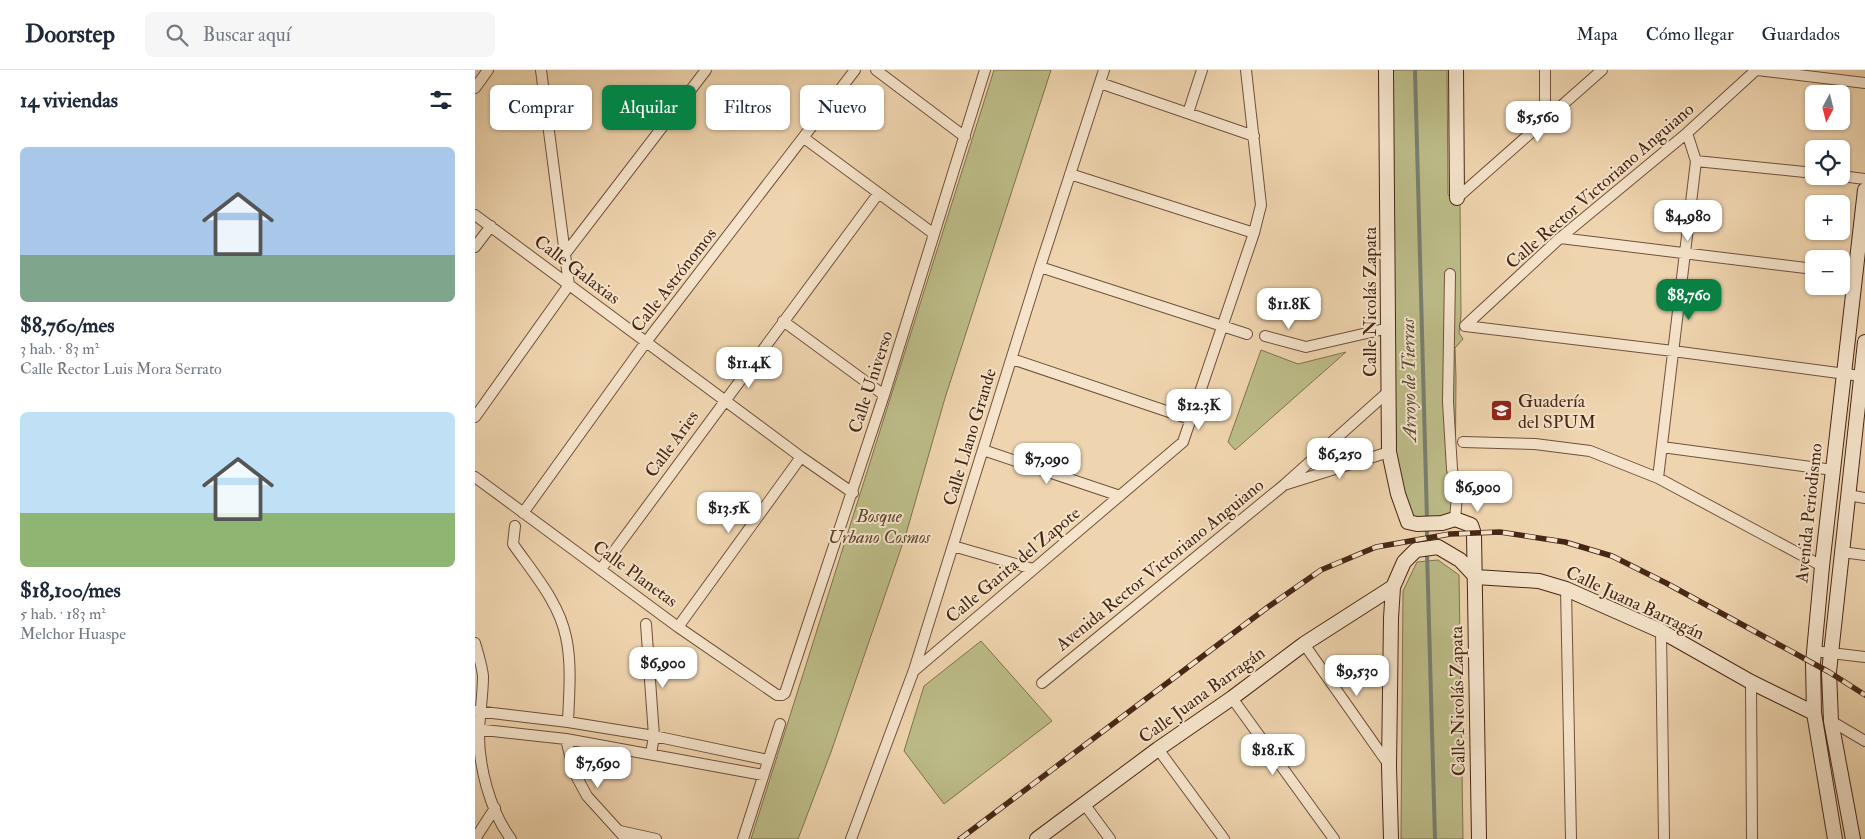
<!DOCTYPE html>
<html lang="es">
<head>
<meta charset="utf-8">
<style>
  :root { --surface:#fff; --page:#f6f6f7; --text:#1f2937; --muted:#747a83; --line:#e0e1e3; --accent:#0b8043 }
  body { margin:0; font-family:"IM FELL Double Pica",serif; background:var(--page); color:var(--text); height:100vh; display:flex; flex-direction:column; font-size:19px; white-space:nowrap }
  * { box-sizing:border-box; margin:0 }
  p { font-size:16px; color:var(--muted) }
  .icon { flex:none; width:28px; height:28px; fill:none; stroke:currentColor; stroke-width:2; stroke-linecap:round; stroke-linejoin:round }
  .map { position:relative; flex:1; overflow:hidden }
  .sheet { display:flex; flex-direction:column; background:var(--surface); width:475px }
  .sheet>* { flex:none }
  .banner { position:absolute; left:15px; top:15px; width:475px; height:45px; display:flex; gap:10px }
  .needle { width:32px; rotate:187deg }
  .controls { position:absolute; left:1330px; top:15px; display:grid; gap:10px }
  .controls a { display:grid; place-items:center; width:45px; height:45px; border-radius:8px; background:var(--surface); box-shadow:0 1px 4px #0004; font-size:25px }
  .price { position:absolute; translate:-50% -42px; padding:0 11px; border-radius:10px; background:#fff; color:#222; font-size:16px; line-height:32px; filter:drop-shadow(0 1px 2px #0008) }
  .price::after { content:''; position:absolute; left:50%; top:30px; width:15px; height:11px; margin-left:-8px; background:inherit; clip-path:polygon(0 0,100% 0,50% 100%) }
  .price.selected { background:var(--accent); color:#fff }
  ul { padding:0; list-style:none }
  li { display:grid; align-content:center; gap:10px; height:265px; padding:0 20px }
  li span { display:grid; place-items:center; height:155px; border-radius:8px; color:#555 }
  li>.icon { margin-inline-start:auto }
  span .icon { width:90px; height:90px; fill:#fffc; stroke-width:1 }
  li b { font-size:21px }
  h2 { display:flex; justify-content:space-between; align-items:center; height:60px; padding:0 20px; font-size:21px }
  .pill { padding:0 18px; border-radius:8px; background:var(--surface); box-shadow:0 1px 4px #0004; font-size:18px; line-height:45px }
  .pill.selected { background:var(--accent); color:#fff }
  header { display:flex; align-items:center; gap:30px; box-sizing:border-box; height:70px; padding:0 25px; background:var(--surface); border-bottom:1px solid var(--line) }
  header strong { font-size:24px }
  nav { display:flex; gap:28px; margin-inline-start:auto; font-size:18px }
  .search { width:350px; height:45px; background:var(--page); display:flex; align-items:center; gap:12px; box-sizing:border-box; padding:0 18px; border-radius:8px; color:var(--muted); font-size:19px }
  main { display:flex; flex:1; min-height:0 }
  .map>svg:first-child { display:block }
  .green { fill:#bcbc88; stroke:#81724e }
  .lines { fill:none; stroke-linecap:round; stroke-linejoin:round }
  .stream { stroke:#787f6f; stroke-width:4 }
  .street-casing { stroke:#70523c; stroke-width:12 }
  .secondary-casing { stroke:#462715; stroke-width:16 }
  .street { stroke:#f5e4cb; stroke-width:10 }
  .secondary { stroke:#f5e4cb; stroke-width:14 }
  .rail-casing { stroke:#462715; stroke-width:5.5 }
  .rail { stroke:#f5e4cb; stroke-width:4; stroke-dasharray:11; stroke-linecap:butt }
  .labels { text-anchor:middle; dominant-baseline:central; stroke-width:4; stroke-linejoin:round; paint-order:stroke }
  .street-label { font-size:18px; fill:#462715; stroke:#f5e4cb }
  .poi-label { font-size:18px; fill:#462715; stroke:#f5e4cb; text-anchor:start }
  .park-label { font-size:18px; font-style:italic; fill:#5e452c; stroke:#f5e4cb }
  .water-label { font-size:19px; font-style:italic; fill:#5b4c3a; stroke:#f5e4cb }
</style>
</head>
<body>
<header>
<strong>Doorstep</strong>
<div class="search"><svg class="icon" aria-label="search" viewBox="0 0 24 24"><circle cx="10" cy="10" r="6"/><path d="M15 15l6 6"/></svg>Buscar aquí</div>
<nav><a>Mapa</a><a>Cómo llegar</a><a>Guardados</a></nav>
</header>
<main>
<section class="sheet">
<h2>14 viviendas<svg class="icon" aria-label="filters" viewBox="0 0 24 24"><path d="M4 7h16M4 17h16"/><circle cx="9" cy="7" r="2"/><circle cx="15" cy="17" r="2"/></svg></h2>
<ul>
<li><span style="background:linear-gradient(#a9c7e8 70%,#7fa58c 0)"><svg class="icon" aria-label="home" viewBox="0 0 24 24"><path d="M3 11l9-7 9 7M6 9v11h12V9"/></svg></span><div><b>$8,760/mes</b><p>3 hab. · 83 m²</p><p>Calle Rector Luis Mora Serrato</p></div></li>
<li><span style="background:linear-gradient(#bfe0f5 65%,#8fb573 0)"><svg class="icon" aria-label="home" viewBox="0 0 24 24"><path d="M3 11l9-7 9 7M6 9v11h12V9"/></svg></span><div><b>$18,100/mes</b><p>5 hab. · 183 m²</p><p>Melchor Huaspe</p></div></li>
</ul>
</section>
<div class="map">
<svg width="1390" height="769" viewBox="0 0 1390 769">
  <rect width="100%" height="100%" fill="#efd5af"/>
  <filter id="stains"><feTurbulence type="fractalNoise" baseFrequency=".004" numOctaves="4"/><feColorMatrix values="0 0 0 0 .2 0 0 0 0 .09 0 0 0 0 .02 0 0 0 .5 -.17"/></filter>
  <radialGradient id="worn" r=".72"><stop offset=".6" stop-color="#630" stop-opacity="0"/><stop offset="1" stop-color="#630" stop-opacity=".3"/></radialGradient>
  <path class="green" d="M519 0H576L470 328 431 464 356 682 323 769H276Z
    M917 0H972L973 125 985 134 986 245 984 263 988 269 980 278 981 307 980 429 979 441 958 451 939 447 928 432 921 384Z
    M786 280 823 294 871 282 760 380 753 372Z
    M963 490 984 505 988 769H926L928 521 942 492Z
    M506 571 577 651 469 734 429 681 449 616Z"/>
  <g class="lines">
    <path class="stream" d="M940 0 952 450
      M952 457V475
      M952 482 960 769"/>
    <defs>
      <path id="street" d="M66 0 94 215
        M401 0 490 67
        M1070 0V49
        M1282 0 1390 13
        M625 13 779 66
        M0 18 13 0
        M713 43 727 0
        M1212 63 1221 91 1339 103
        M329 68 459 164
        M595 104 779 163
        M1366 106 1390 109
        M982 128 1127 0
        M0 145 326 387 378 423
        M1085 168 1339 199
        M0 177 16 156
        M90 184 231 0
        M565 197 772 264
        M1366 203 1379 204
        M975 204 973 332 977 399 982 426 980 449
        M308 251 409 325
        M990 256 1198 281 1386 306
        M990 256 1085 168 1212 63 1281 0
        M790 266 831 277 914 258
        M537 289 715 349
        M0 347 94 215
        M988 372 1060 374 1115 381 1183 408 1347 496
        M1187 377 1358 400
        M508 380 645 426
        M0 407 203 557 302 625H307L310 623 409 325 510 0
        M1183 408 1221 91
        M812 414 914 382
        M1373 425 1390 428
        M48 443 171 272 380 0
        M40 456 38 474C58 503 84 532 91 567 97 594 94 625 93 652
        M478 476 558 499
        M1367 482 1390 485
        M126 499 403 124
        M1091 519 1096 769
        M171 554 179 666 176 684
        M203 557 326 387
        M1186 561 1189 769
        M0 573C3 583 7 596 8 606 8 624 5 642 4 660 3 695 15 741 36 769
        M829 574 914 695
        M1339 581 1390 587
        M440 600 708 372 779 163 786 135 771 0
        M1276 612 1277 769
        M567 613 809 415 914 321
        M757 628 859 769
        M0 641 93 652 179 666 293 690
        M1356 651 1390 671
        M0 659 91 669 288 705
        M91 669 99 702 112 726 151 769
        M683 679 749 769
        M610 735 635 769
        M145 761 181 769
        M0 769 20 738
        M268 769 305 654
        M376 769 439 600 565 197 629 0"/>
      <path id="secondary" d="M911 0 914 382 923 424 933 452 942 454 967 453 980 449 996 455 999 464 1004 769
        M981 0 982 128
        M562 769 683 679 757 628 829 574 918 517
        M916 769 914 696 916 548 918 517 929 492 941 480 963 477 985 490 1001 507 1064 511 1091 519 1186 561 1276 612 1339 643
        M1360 769 1339 643 1338 593 1347 496 1390 120
        M1378 769 1356 651 1354 602 1390 272"/>
    </defs>
    <use href="#street" class="street-casing"/>
    <use href="#secondary" class="secondary-casing"/>
    <use href="#street" class="street"/>
    <use href="#secondary" class="secondary"/>
    <defs>
      <path id="rail" d="M485 769 793 537 846 500 901 477 975 464 1025 462 1090 472 1137 486 1191 513 1354 602 1390 625"/>
    </defs>
    <use href="#rail" class="rail-casing"/>
    <use href="#rail" class="rail"/>
  </g>
  <defs>
    <symbol id="school-square" viewBox="-11 -11 22 22"><rect x="-9" y="-9" width="18" height="18" rx="4" fill="#8f2418" stroke="#f5e4cb"/><path d="M0-5L7-2L0 1L-7-2ZM-4 1L0 2.5L4 1V4Q0 6-4 4Z" fill="#fff"/></symbol>
  </defs>
  <g fill-rule="evenodd">
    <use href="#school-square" x="1014" y="328" width="25" height="25"/>
  </g>
  <g class="labels">
    <g class="street-label">
      <text transform="translate(1125 116) rotate(-41)">Calle Rector Victoriano Anguiano</text>
      <text transform="translate(102 200) rotate(37)">Calle Galaxias</text>
      <text transform="translate(199 210) rotate(-52)">Calle Astrónomos</text>
      <text transform="translate(895 232) rotate(-90)">Calle Nicolás Zapata</text>
      <text transform="translate(396 312) rotate(-72)">Calle Universo</text>
      <text transform="translate(495 367) rotate(-73)">Calle Llano Grande</text>
      <text transform="translate(197 374) rotate(-54)">Calle Aries</text>
      <text transform="translate(1334 443) rotate(-84)">Avenida Periodismo</text>
      <text transform="translate(538 495) rotate(-40)">Calle Garita del Zapote</text>
      <text transform="translate(685 495) rotate(-39)">Avenida Rector Victoriano Anguiano</text>
      <text transform="translate(160 504) rotate(36)">Calle Planetas</text>
      <text transform="translate(1160 533) rotate(25)">Calle Juana Barragán</text>
      <text transform="translate(727 625) rotate(-36)">Calle Juana Barragán</text>
      <text transform="translate(983 631) rotate(-91)">Calle Nicolás Zapata</text>
    </g>
    <g class="poi-label">
      <text x="1043" y="331">Guadería<tspan x="1043" dy="21">del SPUM</tspan></text>
    </g>
    <g class="park-label">
      <text x="404" y="446">Bosque<tspan x="404" dy="21">Urbano Cosmos</tspan></text>
    </g>
    <g class="water-label">
      <text transform="translate(934 310) rotate(-91)">Arroyo de Tierras</text>
    </g>
  </g>
  <rect width="100%" height="100%" filter="url(#stains)"/>
  <rect width="100%" height="100%" fill="url(#worn)"/>
</svg>
<div class="controls">
<a><svg class="needle" viewBox="-14 -14 28 28"><path d="M0-13l5 13h-10z" fill="#e53935"/><path d="M0 13l5-13h-10z" fill="#747a83"/></svg></a>
<a><svg class="icon" aria-label="locate" viewBox="0 0 24 24"><circle cx="12" cy="12" r="6"/><path d="M12 2v4M12 18v4M2 12h4M18 12h4"/></svg></a>
<a>+</a>
<a>−</a>
</div>
<b class="price" style="left:1063px;top:73px">$5,560</b>
<b class="price" style="left:1213px;top:172px">$4,980</b>
<b class="price selected" style="left:1214px;top:251px">$8,760</b>
<b class="price" style="left:814px;top:260px">$11.8K</b>
<b class="price" style="left:274px;top:319px">$11.4K</b>
<b class="price" style="left:724px;top:361px">$12.3K</b>
<b class="price" style="left:865px;top:410px">$6,250</b>
<b class="price" style="left:572px;top:415px">$7,090</b>
<b class="price" style="left:1003px;top:443px">$6,900</b>
<b class="price" style="left:254px;top:464px">$13.5K</b>
<b class="price" style="left:188px;top:619px">$6,900</b>
<b class="price" style="left:882px;top:627px">$9,530</b>
<b class="price" style="left:798px;top:706px">$18.1K</b>
<b class="price" style="left:123px;top:719px">$7,690</b>
<div class="banner">
<a class="pill">Comprar</a>
<a class="pill selected">Alquilar</a>
<a class="pill">Filtros</a>
<a class="pill">Nuevo</a>
</div>
</div>
</main>
</body>
</html>
